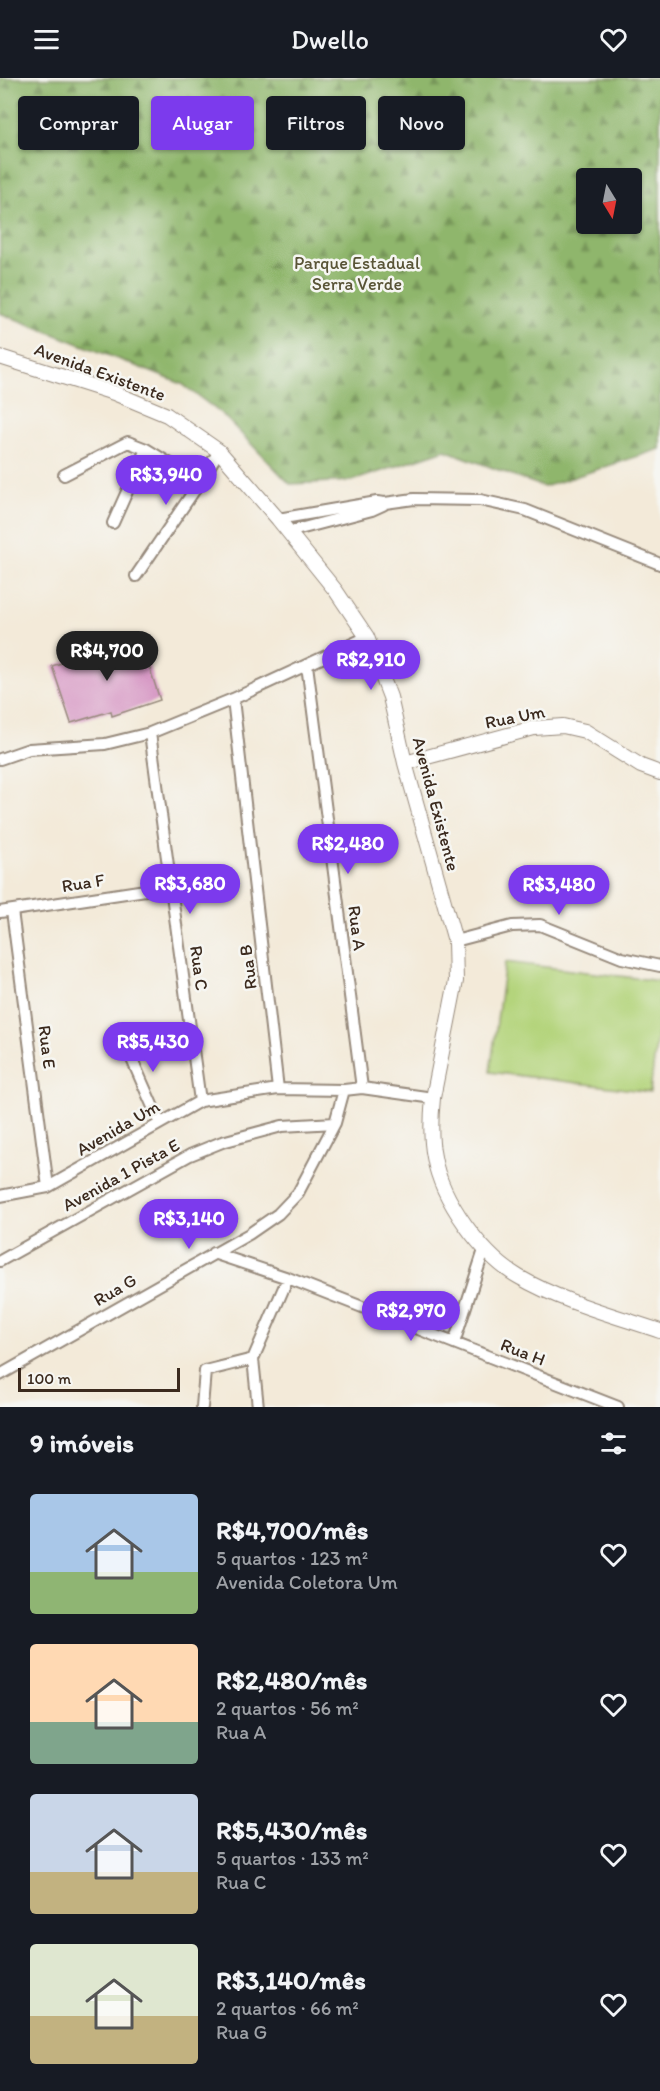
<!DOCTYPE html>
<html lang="pt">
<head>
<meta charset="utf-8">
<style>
  :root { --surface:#171b24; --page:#242831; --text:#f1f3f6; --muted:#9ea1a6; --accent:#7c3aed }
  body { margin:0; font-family:Itim,sans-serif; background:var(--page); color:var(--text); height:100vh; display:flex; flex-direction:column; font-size:22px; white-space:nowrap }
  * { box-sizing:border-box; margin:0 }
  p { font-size:20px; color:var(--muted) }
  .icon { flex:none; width:33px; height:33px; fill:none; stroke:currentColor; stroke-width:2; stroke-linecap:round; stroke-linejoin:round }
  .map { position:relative; height:1329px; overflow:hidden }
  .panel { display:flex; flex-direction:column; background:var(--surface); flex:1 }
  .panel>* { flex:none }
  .top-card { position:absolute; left:18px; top:18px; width:624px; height:54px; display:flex; gap:12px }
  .needle { width:39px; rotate:170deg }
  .buttons { position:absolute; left:576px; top:90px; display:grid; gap:12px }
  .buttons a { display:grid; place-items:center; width:66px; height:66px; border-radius:6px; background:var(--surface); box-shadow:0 2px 4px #0004; font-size:30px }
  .scale { position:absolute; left:18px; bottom:15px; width:162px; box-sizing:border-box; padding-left:6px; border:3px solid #3b2a1e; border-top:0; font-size:16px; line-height:21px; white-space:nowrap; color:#3b2a1e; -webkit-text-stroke:4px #f6f6f2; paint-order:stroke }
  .price { position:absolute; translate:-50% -51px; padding:0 14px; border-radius:21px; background:var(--accent); color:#fff; font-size:20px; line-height:39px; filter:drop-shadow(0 2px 3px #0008) }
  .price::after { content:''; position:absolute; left:50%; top:36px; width:18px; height:14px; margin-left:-9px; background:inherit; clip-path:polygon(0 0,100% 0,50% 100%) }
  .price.selected { background:#222; color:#fff }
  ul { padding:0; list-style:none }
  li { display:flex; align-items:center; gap:18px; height:150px; padding:0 30px }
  li span { display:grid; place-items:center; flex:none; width:168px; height:120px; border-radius:6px; color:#555 }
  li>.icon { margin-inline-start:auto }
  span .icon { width:72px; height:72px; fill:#fffc; stroke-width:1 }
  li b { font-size:26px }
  h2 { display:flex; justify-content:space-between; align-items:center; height:72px; padding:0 30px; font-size:26px }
  .pill { padding:0 21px; border-radius:6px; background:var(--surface); box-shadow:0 2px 4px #0004; font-size:21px; line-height:54px }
  .pill.selected { background:var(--accent); color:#fff }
  header { display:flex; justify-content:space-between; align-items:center; height:78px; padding:0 30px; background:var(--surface); font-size:27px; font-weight:600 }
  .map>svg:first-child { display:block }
  .forest { fill:url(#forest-firs); stroke:#657045; stroke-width:1.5; fill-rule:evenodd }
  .pitch { fill:#b4d47c; stroke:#787f4d; stroke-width:1.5 }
  .building { fill:#d799c5 }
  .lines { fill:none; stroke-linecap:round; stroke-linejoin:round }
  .minor-casing { stroke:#978a7c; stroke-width:14 }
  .tertiary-casing { stroke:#978a7c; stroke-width:16 }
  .minor { stroke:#fff; stroke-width:10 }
  .tertiary { stroke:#fff; stroke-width:14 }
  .labels { text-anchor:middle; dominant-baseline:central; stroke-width:5; stroke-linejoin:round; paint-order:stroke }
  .park-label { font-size:18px; fill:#595436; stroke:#f6f6f2 }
  .street-label { font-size:18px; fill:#3b2a1e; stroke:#f6f6f2 }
</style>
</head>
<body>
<header><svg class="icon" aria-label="menu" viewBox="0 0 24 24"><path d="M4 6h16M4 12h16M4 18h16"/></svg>Dwello<svg class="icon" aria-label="heart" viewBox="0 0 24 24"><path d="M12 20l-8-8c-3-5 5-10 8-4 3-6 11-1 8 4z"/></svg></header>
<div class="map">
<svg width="660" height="1329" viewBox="0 0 660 1329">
  <defs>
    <pattern id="forest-firs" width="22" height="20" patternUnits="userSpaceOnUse" patternTransform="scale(1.5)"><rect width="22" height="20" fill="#8fb66c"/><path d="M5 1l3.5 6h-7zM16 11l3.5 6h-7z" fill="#769458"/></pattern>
  </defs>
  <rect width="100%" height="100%" fill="#f6f6f2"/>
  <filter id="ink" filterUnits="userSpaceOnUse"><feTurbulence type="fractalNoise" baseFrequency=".0167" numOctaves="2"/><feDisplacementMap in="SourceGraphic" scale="12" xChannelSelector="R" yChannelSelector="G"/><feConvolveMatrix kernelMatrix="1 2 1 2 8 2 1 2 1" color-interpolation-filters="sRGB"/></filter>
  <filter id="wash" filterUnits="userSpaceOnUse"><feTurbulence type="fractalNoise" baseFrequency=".008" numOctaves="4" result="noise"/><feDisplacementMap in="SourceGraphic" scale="24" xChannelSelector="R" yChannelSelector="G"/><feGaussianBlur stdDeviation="1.35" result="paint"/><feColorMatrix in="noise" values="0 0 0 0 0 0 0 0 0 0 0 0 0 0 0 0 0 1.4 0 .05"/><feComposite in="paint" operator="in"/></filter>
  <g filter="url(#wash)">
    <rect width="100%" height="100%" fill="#f3ead9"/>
    <path class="forest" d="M0 0H660V371L544 409 445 372 352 403 290 406 223 337 182 306 0 235ZM586 100H632V146H586Z"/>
    <path class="pitch" d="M505 884 660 903V936L650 1014 490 994Z"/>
    <g id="blocks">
      <path class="building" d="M140 560 160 622 112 638 111 633 71 645 52 588Z"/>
    </g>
  </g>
  <g filter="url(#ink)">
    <use href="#blocks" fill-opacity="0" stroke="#978a7c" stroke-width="1.5"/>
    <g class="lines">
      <defs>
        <path id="minor" d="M64 397 128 364 146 371 200 404
          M278 441 377 424 385 425 414 421 480 422 525 432 660 486
          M113 445 146 371
          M288 454 372 432 383 427
          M136 498 200 404 219 373
          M307 587 362 1010
          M233 621 278 1011
          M150 655 200 1023
          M0 681 29 671 105 666 150 655 233 621 367 559
          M12 833 48 1109
          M0 834 172 808
          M455 863 512 848 540 847 622 880 660 888
          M120 954 160 1045
          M0 1118 48 1109 200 1023 278 1011 344 1012 362 1010 433 1020
          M213 1175 288 1200 618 1329
          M0 1183 190 1077 222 1064 282 1048 335 1045
          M454 1265 484 1172
          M253 1281 258 1329
          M0 1297 249 1156 278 1136 298 1115 335 1045 344 1012
          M202 1329 205 1293 253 1281 288 1200"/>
        <path id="tertiary" d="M0 279 114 315 167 337 219 373 278 441 336 513 367 559 390 619 405 685 455 863 456 903 433 1020C431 1039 430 1060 434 1079 441 1121 482 1178 519 1199 562 1224 613 1237 660 1253
          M405 685 534 650 563 648 585 653 641 688 660 695"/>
      </defs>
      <use href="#minor" class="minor-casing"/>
      <use href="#tertiary" class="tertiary-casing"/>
      <use href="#minor" class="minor"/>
      <use href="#tertiary" class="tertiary"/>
    </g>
  </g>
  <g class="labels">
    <g class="park-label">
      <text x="357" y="185">Parque Estadual<tspan x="357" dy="21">Serra Verde</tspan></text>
    </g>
    <g class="street-label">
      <text transform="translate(100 294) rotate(20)">Avenida Existente</text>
      <text transform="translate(515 639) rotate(-11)">Rua Um</text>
      <text transform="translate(436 726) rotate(75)">Avenida Existente</text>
      <text transform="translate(83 805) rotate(-9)">Rua F</text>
      <text transform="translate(357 850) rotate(83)">Rua A</text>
      <text transform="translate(248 889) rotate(-97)">Rua B</text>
      <text transform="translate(199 890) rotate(82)">Rua C</text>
      <text transform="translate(47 969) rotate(83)">Rua E</text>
      <text transform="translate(118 1050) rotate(-30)">Avenida Um</text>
      <text transform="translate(121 1097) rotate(-29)">Avenida 1 Pista E</text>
      <text transform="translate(115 1212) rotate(-30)">Rua G</text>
      <text transform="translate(523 1274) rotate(21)">Rua H</text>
    </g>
  </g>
</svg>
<div class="buttons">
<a><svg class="needle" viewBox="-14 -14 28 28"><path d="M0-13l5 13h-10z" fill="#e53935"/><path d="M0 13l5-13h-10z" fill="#9ea1a6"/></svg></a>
</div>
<div class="scale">100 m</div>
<b class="price" style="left:166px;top:428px">R$3,940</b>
<b class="price selected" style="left:107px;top:604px">R$4,700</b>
<b class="price" style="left:371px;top:613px">R$2,910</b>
<b class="price" style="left:348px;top:797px">R$2,480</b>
<b class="price" style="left:190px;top:837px">R$3,680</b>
<b class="price" style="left:559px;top:838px">R$3,480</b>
<b class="price" style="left:153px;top:995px">R$5,430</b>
<b class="price" style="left:189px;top:1172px">R$3,140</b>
<b class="price" style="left:411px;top:1264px">R$2,970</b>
<div class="top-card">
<a class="pill">Comprar</a>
<a class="pill selected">Alugar</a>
<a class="pill">Filtros</a>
<a class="pill">Novo</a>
</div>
</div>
<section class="panel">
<h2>9 imóveis<svg class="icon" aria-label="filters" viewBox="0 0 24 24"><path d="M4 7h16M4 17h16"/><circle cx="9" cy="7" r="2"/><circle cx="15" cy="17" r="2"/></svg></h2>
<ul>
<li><span style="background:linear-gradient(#a9c7e8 65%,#8fb573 0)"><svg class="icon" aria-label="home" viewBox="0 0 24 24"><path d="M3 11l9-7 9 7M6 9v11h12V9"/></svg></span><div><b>R$4,700/mês</b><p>5 quartos · 123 m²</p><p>Avenida Coletora Um</p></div><svg class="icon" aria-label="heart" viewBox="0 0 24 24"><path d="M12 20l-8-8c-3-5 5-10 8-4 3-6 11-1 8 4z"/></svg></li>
<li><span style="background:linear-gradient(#ffd9b3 65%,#7fa58c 0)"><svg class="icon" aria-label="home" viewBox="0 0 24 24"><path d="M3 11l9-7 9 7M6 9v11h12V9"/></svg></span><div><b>R$2,480/mês</b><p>2 quartos · 56 m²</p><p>Rua A</p></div><svg class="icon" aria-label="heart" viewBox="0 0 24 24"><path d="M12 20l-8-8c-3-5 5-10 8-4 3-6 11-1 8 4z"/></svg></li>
<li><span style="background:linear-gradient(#c9d6e8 65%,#c2b280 0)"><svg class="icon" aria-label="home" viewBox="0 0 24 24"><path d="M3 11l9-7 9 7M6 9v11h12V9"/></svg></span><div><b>R$5,430/mês</b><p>5 quartos · 133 m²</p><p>Rua C</p></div><svg class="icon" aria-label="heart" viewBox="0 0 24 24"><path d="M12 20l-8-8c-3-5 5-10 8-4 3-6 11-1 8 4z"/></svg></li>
<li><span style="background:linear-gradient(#dfe7d0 60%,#c2b280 0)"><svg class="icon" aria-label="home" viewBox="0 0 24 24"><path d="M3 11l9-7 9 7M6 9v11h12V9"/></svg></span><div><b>R$3,140/mês</b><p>2 quartos · 66 m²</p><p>Rua G</p></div><svg class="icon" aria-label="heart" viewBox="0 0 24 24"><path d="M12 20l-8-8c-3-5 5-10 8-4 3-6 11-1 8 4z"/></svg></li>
</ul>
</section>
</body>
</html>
